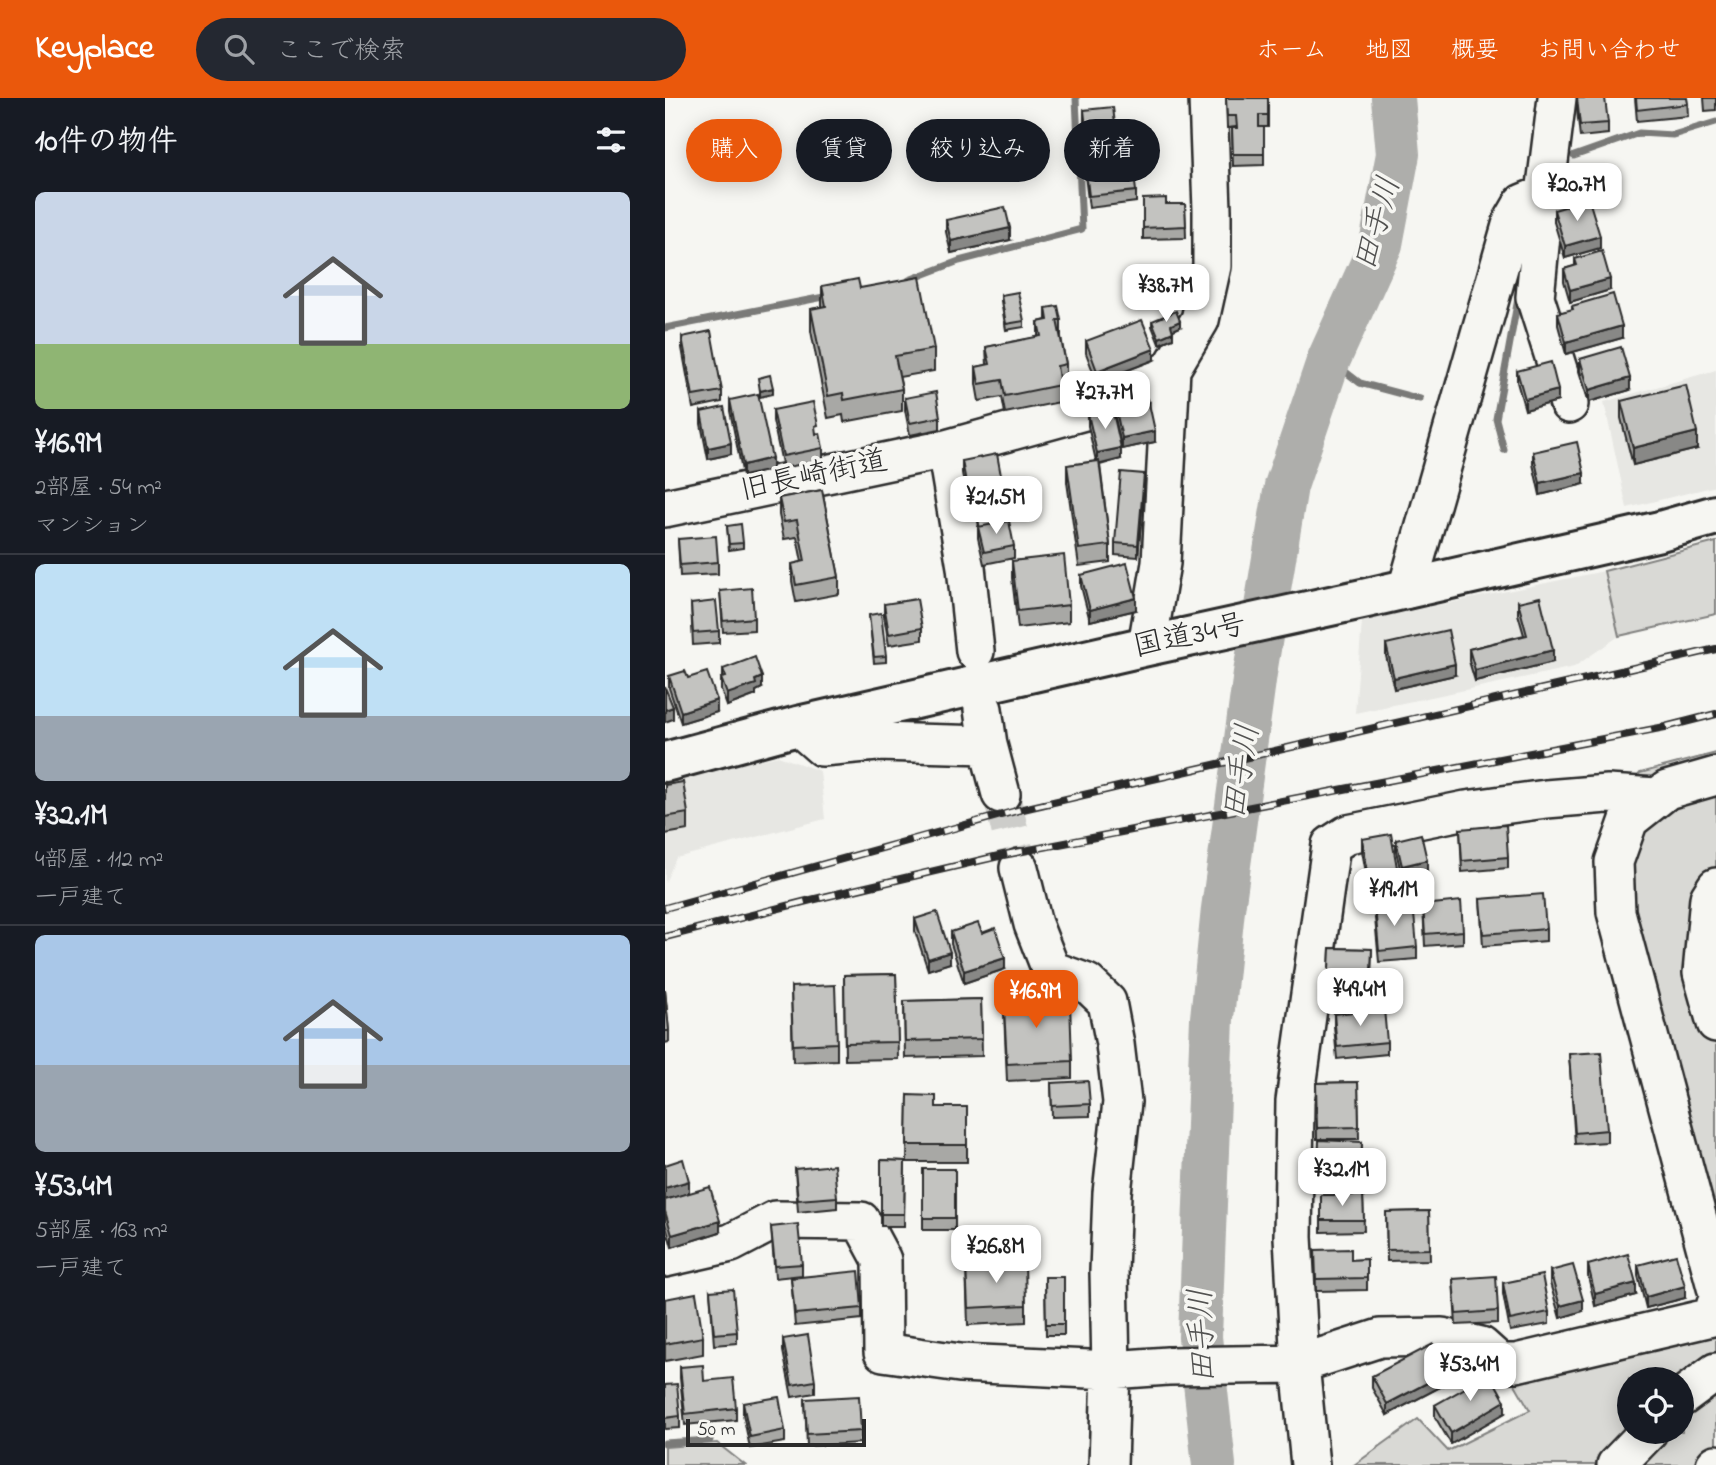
<!DOCTYPE html>
<html lang="ja">
<head>
<meta charset="utf-8">
<style>
  :root { --surface:#171b24; --page:#242831; --text:#f1f3f6; --muted:#9ea1a6; --line:#363941; --accent:#ea580c }
  body { margin:0; font-family:"Indie Flower","Klee One",sans-serif; background:var(--page); color:var(--text); height:100vh; display:flex; flex-direction:column; font-size:26px; white-space:nowrap }
  * { box-sizing:border-box; margin:0 }
  p { font-size:23px; color:var(--muted) }
  .icon { flex:none; width:38px; height:38px; fill:none; stroke:currentColor; stroke-width:2; stroke-linecap:round; stroke-linejoin:round }
  .map { position:relative; flex:1; overflow:hidden }
  .sheet { display:flex; flex-direction:column; background:var(--surface); width:665px }
  .sheet>* { flex:none }
  .guide { position:absolute; left:21px; top:21px; width:665px; height:63px; display:flex; gap:14px }
  .controls { position:absolute; left:952px; top:1269px; display:grid; gap:14px }
  .controls a { display:grid; place-items:center; width:77px; height:77px; border-radius:50%; background:var(--surface); box-shadow:0 4px 18px #0003; font-size:35px }
  .scale { position:absolute; left:21px; bottom:18px; width:180px; box-sizing:border-box; padding-left:7px; border:4px solid #2b2b2b; border-top:0; font-size:19px; line-height:24px; white-space:nowrap; color:#2b2b2b; -webkit-text-stroke:5px #f6f6f2; paint-order:stroke }
  .price { position:absolute; translate:-50% -60px; padding:0 16px; border-radius:14px; background:#fff; color:#222; font-size:23px; line-height:46px; filter:drop-shadow(0 2px 4px #0008) }
  .price::after { content:''; position:absolute; left:50%; top:42px; width:21px; height:16px; margin-left:-10px; background:inherit; clip-path:polygon(0 0,100% 0,50% 100%) }
  .price.active { background:var(--accent); color:#fff }
  ul { padding:0; list-style:none }
  li { display:grid; align-content:center; gap:14px; height:371px; padding:0 35px }
  li+li { border-top:2px solid var(--line) }
  li span { display:grid; place-items:center; height:217px; border-radius:10px; color:#555 }
  li>.icon { margin-inline-start:auto }
  span .icon { width:126px; height:126px; fill:#fffc; stroke-width:1 }
  li b { font-size:30px }
  h2 { display:flex; justify-content:space-between; align-items:center; height:84px; padding:0 35px; font-size:30px }
  .chip { padding:0 24px; border-radius:32px; background:var(--surface); box-shadow:0 4px 18px #0003; font-size:24px; line-height:63px }
  .chip.active { background:var(--accent); color:#fff }
  header { display:flex; align-items:center; gap:42px; box-sizing:border-box; height:98px; padding:0 35px; background:var(--accent); color:#fff }
  header strong { font-size:33px }
  nav { display:flex; gap:38px; margin-inline-start:auto; font-size:24px }
  .search { width:490px; height:63px; background:var(--page); display:flex; align-items:center; gap:18px; box-sizing:border-box; padding:0 24px; border-radius:38px; color:var(--muted); font-size:26px }
  main { display:flex; flex:1; min-height:0 }
  .map>svg:first-child { display:block }
  .built { fill:#e7e7e3 }
  .green { fill:#d9d9d5; stroke:#828280; stroke-width:2; fill-rule:evenodd }
  .lines { fill:none; stroke-linecap:round; stroke-linejoin:round }
  .stream { stroke:#7a7a78; stroke-width:7 }
  .river { stroke:#aeaeab; stroke-width:44 }
  .minor-tunnel { stroke:#cdcdca; stroke-width:37; stroke-dasharray:37 18; stroke-linecap:butt }
  .minor-casing { stroke:#2b2b2b; stroke-width:42 }
  .highway-casing { stroke:#2b2b2b; stroke-width:44 }
  .minor { stroke:#f6f6f2; stroke-width:37 }
  .highway { stroke:#f6f6f2; stroke-width:38 }
  .rail-casing { stroke:#2b2b2b; stroke-width:8 }
  .rail { stroke:#f6f6f2; stroke-width:5; stroke-dasharray:16; stroke-linecap:butt }
  .wall { fill:#a8a8a5; stroke:#2b2b2b; stroke-width:2 }
  .shaded-wall { fill:#888886; stroke:#2b2b2b; stroke-width:2 }
  .building { fill:#c3c3c0; stroke:#2b2b2b; stroke-width:2 }
  .labels { text-anchor:middle; dominant-baseline:central; stroke-width:7; stroke-linejoin:round; paint-order:stroke }
  .street-label { font-size:30px; fill:#2b2b2b; stroke:#f6f6f2 }
  .water-label { font-size:32px; font-style:italic; fill:#525251; stroke:#f6f6f2 }
</style>
</head>
<body>
<header>
<strong>Keyplace</strong>
<div class="search"><svg class="icon" aria-label="search" viewBox="0 0 24 24"><circle cx="10" cy="10" r="6"/><path d="M15 15l6 6"/></svg>ここで検索</div>
<nav><a>ホーム</a><a>地図</a><a>概要</a><a>お問い合わせ</a></nav>
</header>
<main>
<section class="sheet">
<h2>10件の物件<svg class="icon" aria-label="filters" viewBox="0 0 24 24"><path d="M4 7h16M4 17h16"/><circle cx="9" cy="7" r="2"/><circle cx="15" cy="17" r="2"/></svg></h2>
<ul>
<li><span style="background:linear-gradient(#c9d6e8 70%,#8fb573 0)"><svg class="icon" aria-label="home" viewBox="0 0 24 24"><path d="M3 11l9-7 9 7M6 9v11h12V9"/></svg></span><div><b>¥16.9M</b><p>2部屋 · 54 m²</p><p>マンション</p></div></li>
<li><span style="background:linear-gradient(#bfe0f5 70%,#9aa5b1 0)"><svg class="icon" aria-label="home" viewBox="0 0 24 24"><path d="M3 11l9-7 9 7M6 9v11h12V9"/></svg></span><div><b>¥32.1M</b><p>4部屋 · 112 m²</p><p>一戸建て</p></div></li>
<li><span style="background:linear-gradient(#a9c7e8 60%,#9aa5b1 0)"><svg class="icon" aria-label="home" viewBox="0 0 24 24"><path d="M3 11l9-7 9 7M6 9v11h12V9"/></svg></span><div><b>¥53.4M</b><p>5部屋 · 163 m²</p><p>一戸建て</p></div></li>
</ul>
</section>
<div class="map">
<svg width="1051" height="1367" viewBox="0 0 1051 1367">
  <rect width="100%" height="100%" fill="#f6f6f2"/>
  <filter id="ink" filterUnits="userSpaceOnUse"><feTurbulence type="fractalNoise" baseFrequency=".0143" numOctaves="2"/><feDisplacementMap in="SourceGraphic" scale="14" xChannelSelector="R" yChannelSelector="G"/><feConvolveMatrix kernelMatrix="1 2 1 2 8 2 1 2 1" color-interpolation-filters="sRGB"/></filter>
  <g filter="url(#ink)">
    <path class="built" d="M1051 272V388L962 410 939 304Z
      M939 473 954 538 909 569 690 615 697 523Z
      M113 658 155 673 160 721 11 760 0 785V681Z"/>
    <path class="green" d="M1051 444V516L954 538 939 473Z
      M1051 655V1154L959 800 952 708 975 675Z
      M1051 1226V1367H689L753 1321 783 1353 865 1312 847 1281ZM964 1281H1017V1334H964Z
      M52 1345 80 1367H0V1349Z"/>
    <g class="lines">
      <path class="stream" d="M909 58 974 35 1008 37 1051 24
        M244 182 294 163 417 131 411 0
        M0 230 164 198
        M664 261 695 285 755 301
        M839 352 831 321 854 195
        M0 1345 45 1342"/>
      <path class="river" d="M549 1367 535 1239 547 920 558 811 590 575 621 388 664 261 716 146 733 56 728 0"/>
      <path class="minor-tunnel" d="M336 696 354 770"/>
      <defs>
        <path id="minor" d="M892 0 880 96 870 199 904 306
          M281 351 301 469 310 553
          M0 410 281 351 434 309 506 271 535 222 547 168V112L543 0
          M742 491 847 124 858 105 880 96
          M482 548 496 465 506 271
          M318 611 323 647 336 696
          M133 628 157 649 212 644 323 647
          M1051 678 1002 692 964 722 949 764 951 814 1051 1189
          M354 770 368 826 386 872 422 885 442 904 450 946 457 1004 447 1095 444 1173 446 1272 443 1367
          M1051 789 1044 800 1037 875 1051 925
          M0 1160 66 1145 110 1122 196 1123 217 1162 218 1254 295 1265 446 1272 503 1268 635 1266 715 1240 777 1239 816 1248 835 1265H851L1047 1219 1051 1206
          M1017 1299 1051 1274
          M645 1367 635 1266 628 1139 630 1003 666 747 683 736 801 712 881 701 942 696 992 699
          M951 1367 983 1334
          M1050 1367 1051 1366"/>
        <path id="highway" d="M0 664 133 628 482 548 702 500 995 433 1051 417"/>
      </defs>
      <use href="#minor" class="minor-casing"/>
      <use href="#highway" class="highway-casing"/>
      <use href="#minor" class="minor"/>
      <use href="#highway" class="highway"/>
      <defs>
        <path id="rail" d="M0 810 358 711 1051 551
          M0 839 146 802 338 757 1000 629 1051 616"/>
      </defs>
      <use href="#rail" class="rail-casing"/>
      <use href="#rail" class="rail"/>
    </g>
    <path class="wall" d="M561 0H603V29H594H599V67L568 68 567 30 571 29 562 30Z
      M912 0 943 25V36L915 39 912 12Z
      M970 0H1022L1023 18 972 23Z
      M1039 0H1051V12L1040 13Z
      M419 12 452 44V56L423 59 419 24Z
      M420 66 471 93V104L424 110 420 77Z
      M478 101 501 106H520L521 140 478 141Z
      M889 112 935 150 900 160 889 124Z
      M281 122 345 142 286 155 281 134Z
      M910 161 945 192 905 204 899 183V171L910 168Z
      M157 188 195 190 269 251V273L234 279 237 291V313L179 324 178 317 163 320 146 233V211L157 209Z
      M336 197 359 223V229L341 232 336 203Z
      M907 208 957 240 901 256 893 227V215L907 212Z
      M381 210 396 222V239L401 266V283L395 284V304L340 315 337 299 314 303 311 286V269L322 267 321 249 373 239V224L381 222Z
      M487 223 515 229 508 232V240L494 246 487 228Z
      M17 239 57 293V304L28 310 17 250Z
      M421 243 489 262 432 284 421 255Z
      M915 261 965 292 924 304 915 273Z
      M852 273 893 303 860 312 852 284Z
      M240 300 275 319V331L245 337 240 312Z
      M65 302 107 372 78 378 65 313Z
      M956 303 1032 351 968 367 956 320Z
      M450 308 490 344 457 351 450 320Z
      M108 312 153 336 158 350V362L118 370 108 323Z
      M36 314 66 356 43 361 36 326Z
      M423 316 456 361 435 367 445 447V464L414 468 402 384V367L431 363 423 328Z
      M868 354 919 386 875 397 868 366Z
      M297 363 337 383V395L302 402 297 375Z
      M479 388 473 459 450 457V445Z
      M157 392 174 479V496L131 504 127 483V466L137 464 132 439 119 441 114 417V400Z
      M62 428 78 445V450L64 452Z
      M313 429 349 448V460L319 466 313 440Z
      M13 441 53 464V476L15 478Z
      M347 463 404 507V524L353 530 347 480Z
      M416 477 471 512 425 523 416 488Z
      M55 493 89 520V532L58 534Z
      M853 504 888 564 810 583 804 563V551L859 537 853 516Z
      M26 506 54 533V545L28 547Z
      M219 506 257 530V542L224 547 219 518Z
      M204 517 221 558V564L209 565Z
      M721 546 790 577 729 591 721 558Z
      M58 571 97 590 91 593V597L62 608 56 592V580H58Z
      M4 578 23 580 52 614 16 625 4 590Z
      M0 687 23 715V732L0 736Z
      M795 731 843 759V770L797 774Z
      M697 741 733 775V786L704 791 697 753Z
      M731 742 762 773 737 779 731 753Z
      M709 797 722 818 752 849V861L714 864 709 809Z
      M815 801 881 831V843L818 848Z
      M758 807 798 833V845L760 848Z
      M250 821 285 865 263 872 250 833Z
      M286 834 340 871 299 885 286 846Z
      M665 850 707 851 705 905 663 904Z
      M231 876 233 961 180 962 179 877Z
      M126 889 172 945V962L128 964Z
      M338 891 361 906 407 963V980L342 983Z
      M0 892 4 933V944L0 945Z
      M316 901 317 958 240 960 239 903Z
      M669 916 722 944V956L672 961 669 928Z
      M904 956 942 1032V1044L910 1046Z
      M693 984 694 1041H652L651 985Z
      M386 985 425 1006V1018L387 1019Z
      M243 997 271 1009H302V1064H242Z
      M697 1044 696 1084 653 1083V1071Z
      M216 1062 240 1063 239 1128H216Z
      M130 1071 172 1099V1110L133 1114Z
      M258 1071H290V1132H258Z
      M656 1097H698L699 1133 656 1134Z
      M0 1102 55 1134 7 1149 0 1125Z
      M764 1113 765 1162 722 1163 721 1114Z
      M106 1129 137 1166V1177L110 1180Z
      M650 1152 686 1162 702 1161V1192L651 1193Z
      M301 1166 361 1207V1224L303 1227Z
      M923 1167 971 1197 930 1208 923 1178Z
      M973 1167 1020 1200 981 1210 973 1178Z
      M885 1173 918 1213 895 1220 885 1185Z
      M380 1179H399V1237H381Z
      M126 1180 197 1210V1221L130 1228Z
      M788 1181 833 1213V1225L791 1227Z
      M838 1185 884 1214V1226L845 1233 838 1196Z
      M45 1193 72 1234V1245L49 1247Z
      M0 1201 38 1239V1256L0 1263Z
      M118 1241 150 1283V1295L127 1299 118 1253Z
      M15 1269 71 1310V1322L20 1327 15 1280Z
      M707 1278 783 1285 722 1317 707 1290Z
      M0 1287 15 1318V1330L0 1331Z
      M140 1301 196 1333V1345L142 1348Z
      M78 1305 120 1332V1344L85 1350 78 1316Z
      M770 1307 840 1315 786 1346 770 1319Z"/>
    <path class="shaded-wall" d="M345 130V142L286 155V143Z
      M935 138V150L900 160V148Z
      M945 181V192L905 204V192Z
      M515 223V229L506 233V227Z
      M957 228V240L901 256V244Z
      M508 234V240L494 246V240Z
      M489 251V262L432 284V273Z
      M965 280V292L924 304V292Z
      M108 290V296L95 299V293Z
      M893 292V303L860 312V301Z
      M490 333V344L457 351V340Z
      M1032 334V351L968 367V350Z
      M66 345V356L43 361V350Z
      M456 350V361L432 367V355Z
      M107 360V372L78 378V367Z
      M919 375V386L875 397V385Z
      M479 376V388L473 459V447Z
      M471 500V512L425 523V512Z
      M888 552V564L810 583V572Z
      M790 566V577L729 591V580Z
      M97 579V590L91 593V597L62 608V596Z
      M52 602V614L16 625V614Z
      M8 609V621L0 624V612Z
      M762 762V773L737 779V768Z
      M285 854V865L263 872V861Z
      M340 860V871L299 885V873Z
      M24 1083V1095L0 1102V1090Z
      M55 1123V1134L7 1149V1137Z
      M971 1185V1197L930 1208V1196Z
      M1020 1188V1200L981 1210V1199Z
      M918 1202V1213L895 1220V1208Z
      M783 1274V1285L722 1317V1306Z
      M840 1303V1315L786 1346V1335Z"/>
    <path class="building" d="M561 0H603V17H594V29H599V56H568L567 30H572L571 18H562Z
      M912 0H940L943 25 915 27Z
      M971 0H1022L1023 6 972 12Z
      M448 9 452 44 423 47 419 12Z
      M467 61 471 93 424 98 420 66Z
      M501 100V106H520L521 128 478 130V101Z
      M924 102 935 138 900 148 889 112Z
      M340 109 345 130 286 143 281 122Z
      M937 153 945 181 905 192 899 171 912 167 910 161Z
      M255 179 269 251 230 258 237 291 179 302 178 295 163 298 146 211 161 208 157 188 193 181 195 190Z
      M353 194 359 223 341 226 336 197Z
      M948 196 957 228 901 244 893 215 908 211 907 208Z
      M393 208 396 222H392L401 266 392 268 395 287 340 298 337 282 314 286 311 269 325 266 321 249 376 238 373 224 383 222 381 210Z
      M511 213 515 223 506 227 508 234 494 240 487 223Z
      M477 222 489 251 432 273 421 243Z
      M46 233 57 293 28 298 17 239Z
      M956 249 965 280 924 292 915 261Z
      M886 264 893 292 860 301 852 273Z
      M105 277 108 290 95 293 93 280Z
      M1021 287 1032 334 968 350 956 303Z
      M271 294 275 319 245 325 240 300Z
      M93 296 107 360 78 367 65 302Z
      M483 301 490 333 457 340 450 308Z
      M148 304 153 327 150 328 151 336 155 335 158 350 118 358 108 312Z
      M59 309 66 345 43 350 36 314Z
      M447 310 456 350 432 355 423 316Z
      M912 344 919 375 875 385 868 354Z
      M332 356 337 383 302 390 297 363Z
      M434 363 445 447 414 451 402 367Z
      M456 374 479 376 473 447 450 445Z
      M157 392 174 479 131 487 127 466 140 463 132 422 119 424 114 400Z
      M344 423 349 448 319 454 313 429Z
      M76 426 78 445 64 446 62 428Z
      M51 438 53 464 15 467 13 441Z
      M399 457 404 507 353 513 347 463Z
      M462 465 471 500 425 512 416 477Z
      M87 490 89 520 58 523 55 493Z
      M875 499 888 552 810 572 804 551 862 537 853 504Z
      M252 501 257 530 224 536 219 506Z
      M51 503 54 533 28 535 26 506Z
      M216 515 221 558 209 559 204 517Z
      M783 532 790 566 729 580 721 546Z
      M90 559 97 579 90 582 91 586 62 596 56 580 61 579 58 571Z
      M20 573 23 580 42 574 52 602 16 614 4 578Z
      M0 589 8 609 0 612Z
      M18 684 23 715 0 719V687Z
      M841 727 843 759 797 763 795 731Z
      M726 736 733 775 704 780 697 741Z
      M756 736 762 762 737 768 731 742Z
      M720 796 722 818 749 816 752 849 714 853 709 797Z
      M878 796 881 831 818 836 815 801Z
      M796 803 798 833 760 836 758 807Z
      M272 814 285 854 263 861 250 821Z
      M313 825 317 835 330 830 340 860 299 873 286 834Z
      M665 850 707 851 705 894 663 892Z
      M231 876 233 944 180 945 179 877Z
      M170 887 172 945 128 947 126 889Z
      M360 890 361 906 405 904 407 963 342 966 338 891Z
      M0 892 4 933H0Z
      M316 901 317 941 240 943 239 903Z
      M719 911 722 944 672 949 669 916Z
      M936 954 942 1032 910 1035 904 956Z
      M423 983 425 1006 387 1008 386 985Z
      M693 984 694 1029 652 1030 651 985Z
      M243 997 271 998V1009H302V1047H242Z
      M654 1042 697 1044 696 1073 653 1071Z
      M18 1061 24 1083 0 1090V1067Z
      M216 1062 240 1063 239 1116H216Z
      M169 1067 172 1099 133 1102 130 1071Z
      M258 1071H290V1120H258Z
      M45 1089 55 1123 7 1137 0 1113V1102Z
      M656 1097H698L699 1122H656Z
      M764 1113 765 1151 722 1152 721 1114Z
      M133 1126 137 1166 110 1168 106 1129Z
      M686 1151V1162L702 1161V1180L651 1181 650 1152Z
      M963 1156 971 1185 930 1196 923 1167Z
      M1011 1157 1020 1188 981 1199 973 1167Z
      M360 1164 361 1207 303 1210 301 1166Z
      M908 1167 918 1202 895 1208 885 1173Z
      M194 1173 197 1210 130 1216 126 1180Z
      M877 1177 884 1214 845 1222 838 1185Z
      M831 1178 833 1213 791 1216 788 1181Z
      M380 1179H399V1226H381Z
      M68 1191 72 1234 49 1236 45 1193Z
      M31 1195 38 1239 0 1246V1201Z
      M143 1237 150 1283 127 1287 118 1241Z
      M768 1246 783 1274 722 1306 707 1278Z
      M38 1267 39 1283 68 1280 71 1310 20 1316 15 1269Z
      M825 1276 840 1303 786 1335 770 1307Z
      M12 1286 15 1318 0 1320V1287Z
      M194 1298 196 1333 142 1336 140 1301Z
      M114 1299 120 1332 85 1339 78 1305Z"/>
  </g>
  <g class="labels">
    <g class="street-label">
      <text transform="translate(149 379) rotate(-12)">旧長崎街道</text>
      <text transform="translate(525 539) rotate(-12)">国道34号</text>
    </g>
    <g class="water-label">
      <text transform="translate(714 126) rotate(-74)">田手川</text>
      <text transform="translate(578 674) rotate(-81)">田手川</text>
      <text transform="translate(539 1238) rotate(-92)">田手川</text>
    </g>
  </g>
</svg>
<div class="controls">
<a><svg class="icon" aria-label="locate" viewBox="0 0 24 24"><circle cx="12" cy="12" r="6"/><path d="M12 2v4M12 18v4M2 12h4M18 12h4"/></svg></a>
</div>
<div class="scale">50 m</div>
<b class="price" style="left:912px;top:125px">¥20.7M</b>
<b class="price" style="left:501px;top:226px">¥38.7M</b>
<b class="price" style="left:440px;top:333px">¥27.7M</b>
<b class="price" style="left:331px;top:438px">¥21.5M</b>
<b class="price" style="left:729px;top:830px">¥19.1M</b>
<b class="price" style="left:695px;top:930px">¥49.4M</b>
<b class="price active" style="left:371px;top:932px">¥16.9M</b>
<b class="price" style="left:677px;top:1110px">¥32.1M</b>
<b class="price" style="left:331px;top:1187px">¥26.8M</b>
<b class="price" style="left:805px;top:1305px">¥53.4M</b>
<div class="guide">
<a class="chip active">購入</a>
<a class="chip">賃貸</a>
<a class="chip">絞り込み</a>
<a class="chip">新着</a>
</div>
</div>
</main>
</body>
</html>
